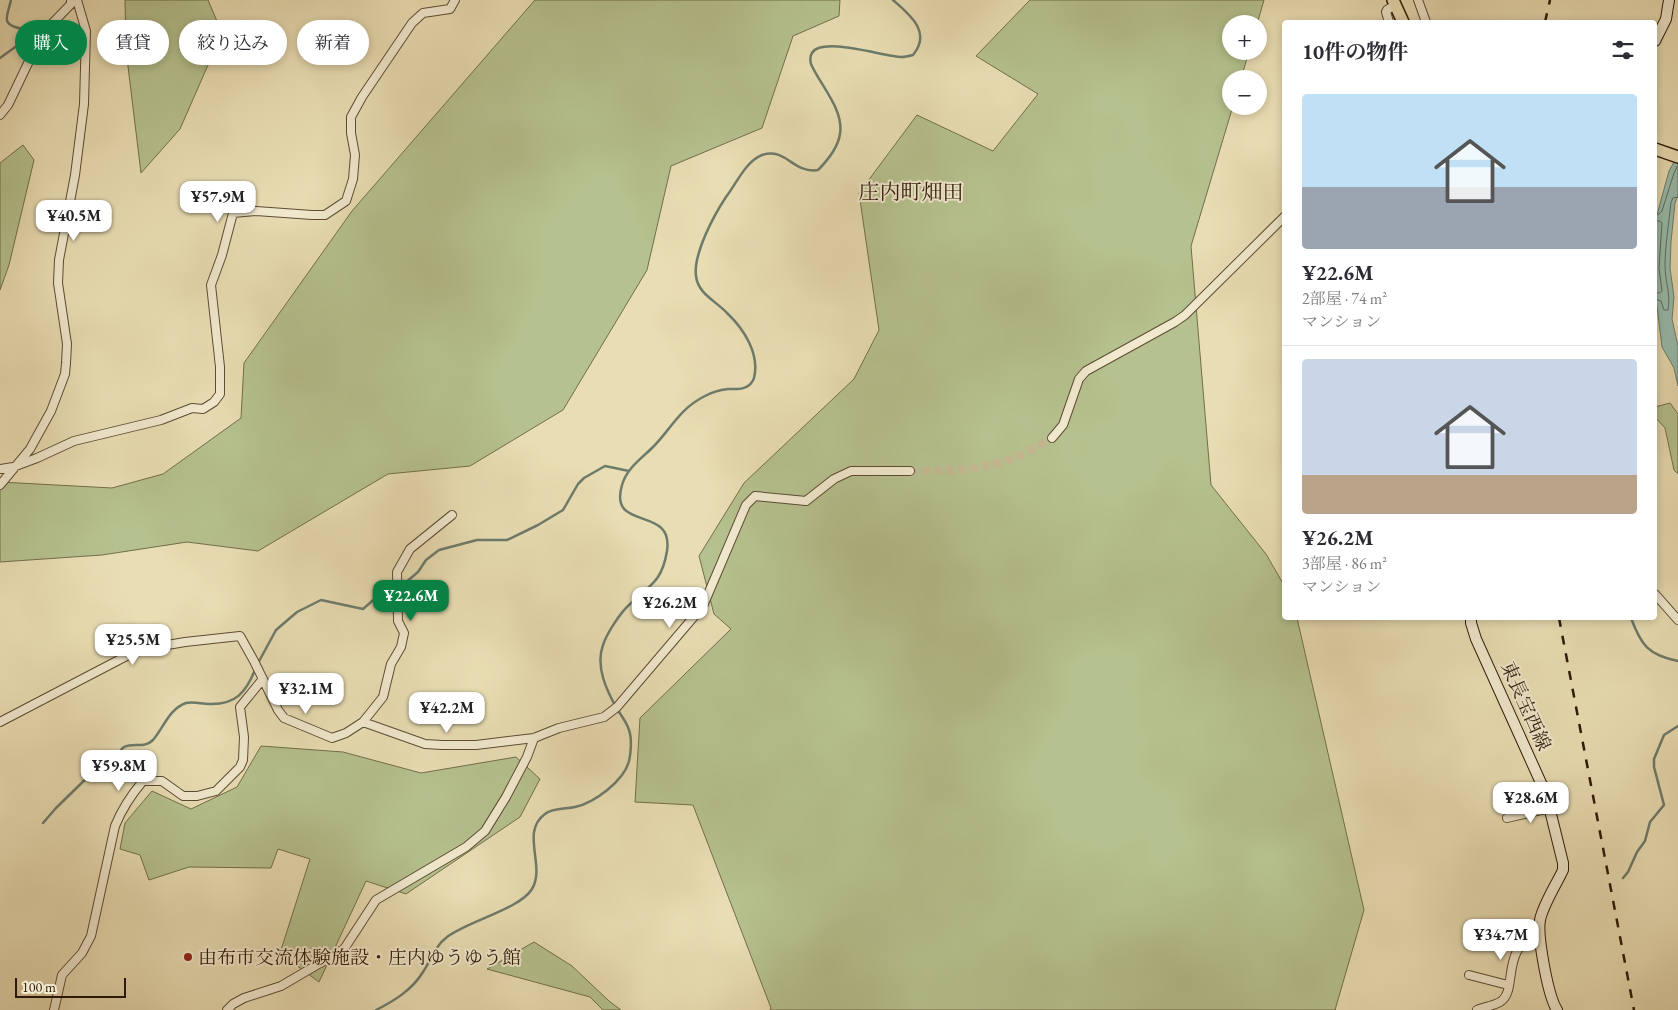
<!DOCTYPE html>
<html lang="ja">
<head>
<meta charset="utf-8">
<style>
  :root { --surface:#fff; --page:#f2f2f3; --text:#2b2b33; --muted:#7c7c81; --line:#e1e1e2; --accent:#0b8043 }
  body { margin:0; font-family:"EB Garamond","Noto Serif JP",serif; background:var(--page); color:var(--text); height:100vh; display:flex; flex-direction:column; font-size:19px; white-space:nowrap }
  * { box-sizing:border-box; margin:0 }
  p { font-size:16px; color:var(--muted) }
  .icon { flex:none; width:28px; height:28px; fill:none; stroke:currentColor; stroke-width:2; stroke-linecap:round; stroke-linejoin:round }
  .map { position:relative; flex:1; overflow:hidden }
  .side { position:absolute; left:1282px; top:20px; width:375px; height:600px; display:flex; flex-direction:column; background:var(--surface); border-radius:5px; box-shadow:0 2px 8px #0003 }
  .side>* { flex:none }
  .hud { position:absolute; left:15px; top:20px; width:475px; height:45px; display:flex; gap:10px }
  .fabs { position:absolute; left:1222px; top:15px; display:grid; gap:10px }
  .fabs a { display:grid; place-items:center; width:45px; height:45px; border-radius:50%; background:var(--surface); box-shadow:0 2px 8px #0003; font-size:25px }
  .scale { position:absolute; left:15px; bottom:12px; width:111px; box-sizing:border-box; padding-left:5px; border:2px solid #2e1a08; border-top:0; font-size:14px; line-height:18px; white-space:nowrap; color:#2e1a08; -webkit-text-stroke:4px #f1e9ce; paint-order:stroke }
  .price { position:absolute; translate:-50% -42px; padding:0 11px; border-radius:10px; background:#fff; color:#222; font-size:16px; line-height:32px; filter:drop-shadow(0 1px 2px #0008) }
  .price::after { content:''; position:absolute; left:50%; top:30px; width:15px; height:11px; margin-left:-8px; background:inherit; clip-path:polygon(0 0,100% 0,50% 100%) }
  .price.current { background:var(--accent); color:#fff }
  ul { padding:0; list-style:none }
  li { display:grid; align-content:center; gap:10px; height:265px; padding:0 20px }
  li+li { border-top:1px solid var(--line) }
  li span { display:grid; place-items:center; height:155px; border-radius:5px; color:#555 }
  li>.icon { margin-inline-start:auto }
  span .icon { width:90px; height:90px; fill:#fffc; stroke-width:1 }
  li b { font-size:21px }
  h2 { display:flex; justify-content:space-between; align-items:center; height:60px; padding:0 20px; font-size:21px }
  .chip { padding:0 18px; border-radius:22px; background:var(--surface); box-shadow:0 2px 8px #0003; font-size:18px; line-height:45px }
  .chip.current { background:var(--accent); color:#fff }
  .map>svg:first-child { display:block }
  .green { fill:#b5c18e; stroke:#726e4b }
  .water { fill:#97bcad; stroke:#6d7b6b }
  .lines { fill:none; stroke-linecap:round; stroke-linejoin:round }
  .shore { stroke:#626b5a; stroke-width:1 }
  .stream { stroke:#6d7b6b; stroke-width:2.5 }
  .minor-tunnel { stroke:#c4b691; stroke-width:8; stroke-dasharray:8 4; stroke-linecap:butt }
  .minor-casing { stroke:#5d4b33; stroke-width:10 }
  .secondary-casing { stroke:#2e1a08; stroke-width:12 }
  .primary-casing { stroke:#2e1a08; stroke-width:14 }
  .minor { stroke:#f1e9ce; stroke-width:8 }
  .secondary { stroke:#f1e9ce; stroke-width:10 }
  .primary { stroke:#e9ddb3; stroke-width:11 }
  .rail { stroke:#2e1a08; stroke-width:2.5; stroke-dasharray:9 9; stroke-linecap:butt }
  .poi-dot { fill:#8f2418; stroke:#f1e9ce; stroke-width:2 }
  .labels { text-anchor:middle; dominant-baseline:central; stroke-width:4; stroke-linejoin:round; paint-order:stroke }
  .street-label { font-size:19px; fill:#2e1a08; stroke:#f1e9ce }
  .poi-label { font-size:19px; fill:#2e1a08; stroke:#f1e9ce; text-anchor:start }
  .quarter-label { font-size:21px; fill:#2e1a08; stroke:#f1e9ce }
</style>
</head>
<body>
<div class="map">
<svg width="1678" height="1010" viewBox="0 0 1678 1010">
  <rect width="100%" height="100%" fill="#e9ddb3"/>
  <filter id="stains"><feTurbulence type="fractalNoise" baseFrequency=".004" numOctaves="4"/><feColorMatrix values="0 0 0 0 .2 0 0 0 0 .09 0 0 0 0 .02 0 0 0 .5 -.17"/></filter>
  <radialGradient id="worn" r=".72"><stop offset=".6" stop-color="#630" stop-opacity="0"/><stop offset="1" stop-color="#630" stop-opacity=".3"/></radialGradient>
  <path class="green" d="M125 0H208L222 33 180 129 141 173 126 50Z
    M535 0H840L839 16 793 36 762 128 671 166 647 270 563 410 470 466 388 474 258 551 187 542 102 555 0 562V482L112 488 163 474 241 418 244 363 352 211Z
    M1030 0H1264L1257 24H1231V51H1249L1241 79H1231V106H1233L1191 246 1211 485 1266 554 1285 587V618H1297L1364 910 1335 1010H770L771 1008 693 805 635 802 640 718 731 629 714 614 699 556 744 483 854 379 879 330 859 193 917 115 993 151 1038 94 976 56Z
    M23 145 34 160 9 265 0 290V163Z
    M1670 403 1678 414V474L1674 470 1665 428 1655 417V407Z
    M261 746 343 752 421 773 516 757 540 779 520 817 406 894 366 881 319 982 280 953 310 859 278 849 271 868 189 867 149 880 140 855 120 849 125 823 152 791 191 809 237 787Z
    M534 942 572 966 609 1001 621 1010H603L590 997 487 969Z"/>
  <path class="water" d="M1678 155V195L1675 203 1671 242 1670 268 1674 297 1672 319 1678 346V386L1674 368 1662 347 1655 291V222L1669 171Z"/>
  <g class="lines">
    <path class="shore" d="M1655 215 1659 214 1662 211 1674 173 1678 165
      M1655 221H1660L1662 223 1659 268 1662 291 1660 293H1655
      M1655 299 1661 301 1664 310H1668C1671 295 1665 281 1665 266 1665 245 1669 223 1671 202L1673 198 1678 197"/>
    <path class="stream" d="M0 58 25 40 24 31 22 29C0 24 7 18 11 0
      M1631 618C1641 645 1648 655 1678 661
      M257 665 276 630 297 612 321 600 363 609 387 588 405 583 418 572 426 560 439 550 477 540H507L538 525 563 510 578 484 584 478 605 466 629 471
      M43 823 56 808 97 768C104 765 111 761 117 756 119 753 121 749 124 747 134 742 144 749 153 740 164 727 169 709 186 703 193 701 202 704 209 704 236 705 246 692 255 670
      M1623 878 1628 872 1637 852 1645 841 1650 822 1664 805 1654 767V759L1664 735 1678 726
      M376 1010C394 1001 412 990 423 972 431 960 435 946 447 937 468 921 520 909 532 889 546 866 520 832 545 814 552 808 566 809 575 807 594 803 624 781 629 761 631 753 632 738 629 730 627 723 621 715 617 709 607 691 595 667 603 645 607 633 620 613 630 604 650 585 662 582 667 551 674 504 608 533 622 485 627 468 641 459 653 447 671 429 679 409 705 396 712 392 720 390 728 389 734 389 741 390 746 387 749 386 753 382 754 378 760 354 744 329 727 313 716 301 698 294 696 276 693 254 714 215 726 197 736 184 746 161 762 155 786 147 793 174 818 170 827 161 838 147 840 134 844 109 820 85 811 64 810 60 810 56 812 53 822 36 885 57 902 57 905 57 909 56 913 55 932 32 910 15 893 0"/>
    <path class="minor-tunnel" d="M910 471C939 471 968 471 995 464 1016 459 1034 448 1052 438"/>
    <defs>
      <path id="minor" d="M1418 0 1426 22
        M1389 22 1386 12 1387 10 1395 5
        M0 115 8 105 42 34 71 4V0
        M1052 438 1063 425 1079 379 1086 371 1175 322 1185 315 1285 216
        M0 469 13 467 37 458 74 441 161 420 192 408 203 409 214 402 220 394V367L211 285 222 255 233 213 256 211 312 215H325L346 201 353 179 355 155 351 133V117L362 97 412 23 423 13 450 9 455 0
        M0 485 30 449 51 411 65 374 66 363 67 344 58 283 59 260 75 175 84 104 86 31 77 0
        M1655 594 1678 620
        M0 722 138 650 185 642 240 636 254 661 278 710 284 718 332 738 346 733 363 722 383 697 391 664 401 647 404 633 398 621 397 572 410 549 452 515
        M363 722 425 744 442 745H476L534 738 559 728 604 717 617 707 703 606 746 505 755 496 806 501 834 479 851 471H910
        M1507 818 1550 808
        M1469 975 1508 985
        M54 1010 62 975 82 953 91 936 115 826C122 809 131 795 143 781H162L183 796H197L216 791 240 767 243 760 244 737 240 707 262 680
        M227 1010 233 1004 244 998 281 986 344 949 376 900 466 847 485 831 506 797 527 757 534 738
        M1477 1010C1484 1007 1493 1006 1500 1002 1519 991 1499 946 1539 935"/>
      <path id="secondary" d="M1655 41 1666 19 1669 0
        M1471 618V623L1476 639 1546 794 1563 863V870C1556 885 1543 905 1540 920 1537 936 1548 996 1557 1010"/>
      <path id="primary" d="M1393 0 1403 22
        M1655 149 1678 157"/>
    </defs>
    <use href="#minor" class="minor-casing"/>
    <use href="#secondary" class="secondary-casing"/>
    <use href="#primary" class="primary-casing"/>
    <use href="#minor" class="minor"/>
    <use href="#secondary" class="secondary"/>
    <use href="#primary" class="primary"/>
    <path class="rail" d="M1545 22 1550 0
      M1559 618 1634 1010"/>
  </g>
  <circle class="poi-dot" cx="188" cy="957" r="5"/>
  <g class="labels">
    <g class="street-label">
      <text transform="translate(1526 706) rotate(66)">東長宝西線</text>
    </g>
    <g class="poi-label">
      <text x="198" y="957">由布市交流体験施設・庄内ゆうゆう館</text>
    </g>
    <g class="quarter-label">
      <text x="911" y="191">庄内町畑田</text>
    </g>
  </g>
  <rect width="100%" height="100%" filter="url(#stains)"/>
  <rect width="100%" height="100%" fill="url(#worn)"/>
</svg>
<div class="fabs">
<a>+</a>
<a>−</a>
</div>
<div class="scale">100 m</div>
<b class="price" style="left:218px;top:223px">¥57.9M</b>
<b class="price" style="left:74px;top:242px">¥40.5M</b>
<b class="price current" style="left:411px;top:622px">¥22.6M</b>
<b class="price" style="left:670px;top:629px">¥26.2M</b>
<b class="price" style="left:133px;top:666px">¥25.5M</b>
<b class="price" style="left:306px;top:715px">¥32.1M</b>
<b class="price" style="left:447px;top:734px">¥42.2M</b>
<b class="price" style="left:119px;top:792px">¥59.8M</b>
<b class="price" style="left:1531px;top:824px">¥28.6M</b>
<b class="price" style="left:1501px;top:961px">¥34.7M</b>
<div class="hud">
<a class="chip current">購入</a>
<a class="chip">賃貸</a>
<a class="chip">絞り込み</a>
<a class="chip">新着</a>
</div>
<section class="side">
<h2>10件の物件<svg class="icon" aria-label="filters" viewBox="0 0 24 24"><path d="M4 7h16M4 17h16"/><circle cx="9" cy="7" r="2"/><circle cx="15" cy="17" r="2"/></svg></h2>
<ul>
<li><span style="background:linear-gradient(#bfe0f5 60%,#9aa5b1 0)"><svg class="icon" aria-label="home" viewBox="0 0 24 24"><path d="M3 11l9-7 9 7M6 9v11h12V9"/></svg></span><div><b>¥22.6M</b><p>2部屋 · 74 m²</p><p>マンション</p></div></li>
<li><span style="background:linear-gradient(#c9d6e8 75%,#b9a48a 0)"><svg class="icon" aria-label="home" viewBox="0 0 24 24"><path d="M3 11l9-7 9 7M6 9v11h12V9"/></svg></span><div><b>¥26.2M</b><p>3部屋 · 86 m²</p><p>マンション</p></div></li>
</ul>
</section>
</div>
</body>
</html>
